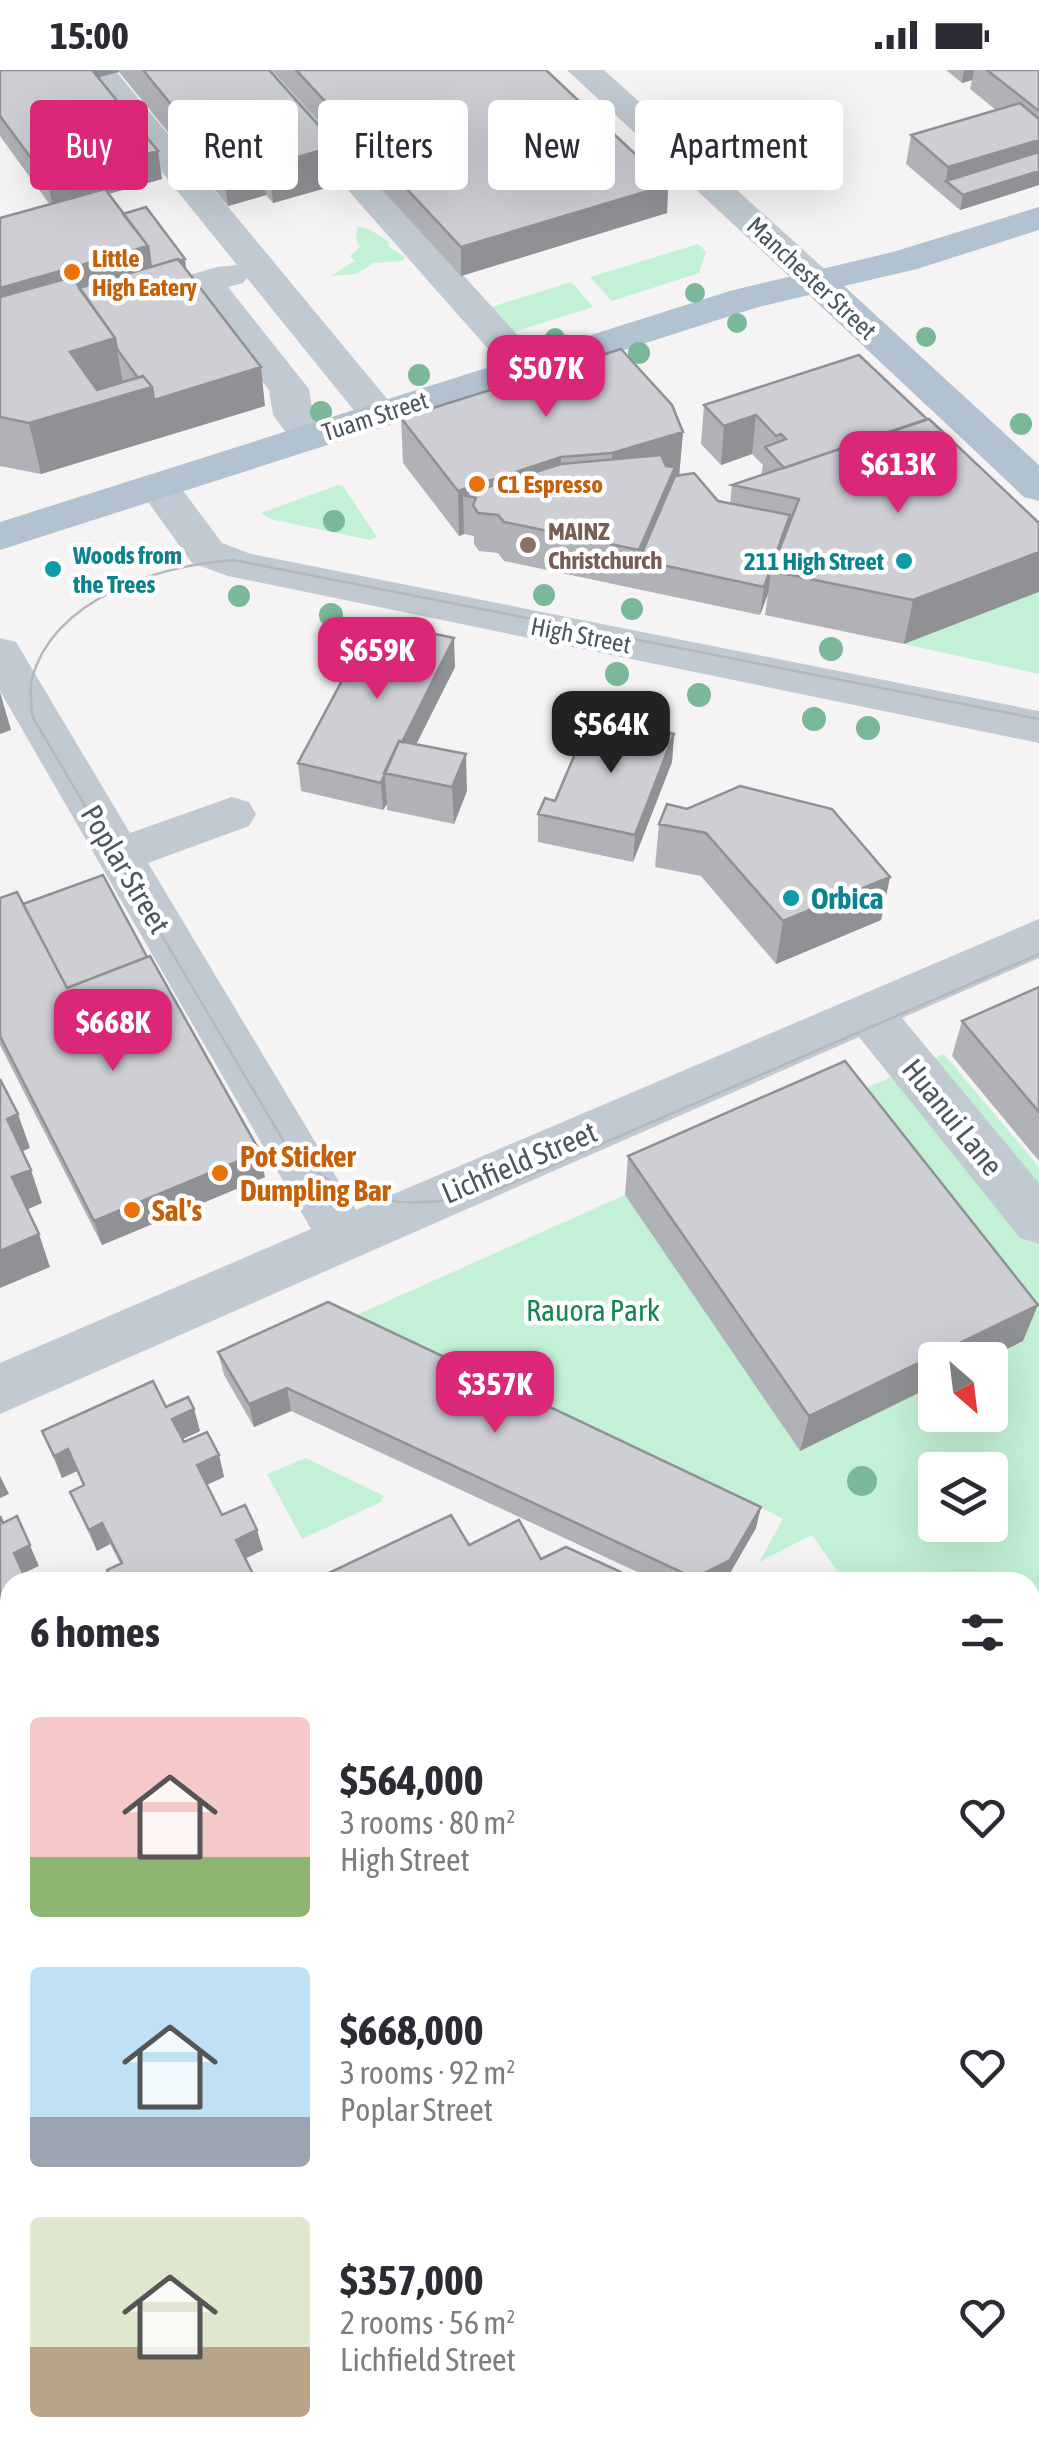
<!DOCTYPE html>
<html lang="en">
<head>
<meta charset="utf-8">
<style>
  :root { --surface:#fff; --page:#f7f7f7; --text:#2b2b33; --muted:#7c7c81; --accent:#db2777 }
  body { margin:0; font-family:"Asap Condensed",sans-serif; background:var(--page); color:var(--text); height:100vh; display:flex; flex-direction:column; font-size:38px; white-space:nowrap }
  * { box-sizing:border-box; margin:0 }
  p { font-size:32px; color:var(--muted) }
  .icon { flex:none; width:55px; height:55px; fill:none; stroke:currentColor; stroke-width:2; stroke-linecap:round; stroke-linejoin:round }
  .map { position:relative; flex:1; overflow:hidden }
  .panel { position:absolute; left:0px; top:1502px; width:1040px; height:892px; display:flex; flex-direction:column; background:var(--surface); border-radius:30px 30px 0 0; box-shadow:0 10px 40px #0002 }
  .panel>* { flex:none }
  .top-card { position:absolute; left:30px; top:30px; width:980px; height:90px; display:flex; gap:20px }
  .needle { width:65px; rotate:152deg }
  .fabs { position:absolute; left:918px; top:1272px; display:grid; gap:20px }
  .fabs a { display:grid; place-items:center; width:90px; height:90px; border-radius:10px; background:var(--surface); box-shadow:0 10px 40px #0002; font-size:50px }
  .price { position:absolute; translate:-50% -85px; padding:0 22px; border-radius:20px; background:var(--accent); color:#fff; font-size:32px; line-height:65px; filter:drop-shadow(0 2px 5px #0008) }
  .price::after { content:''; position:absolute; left:50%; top:60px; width:30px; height:22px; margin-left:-15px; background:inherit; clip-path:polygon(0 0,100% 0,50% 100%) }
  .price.current { background:#222; color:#fff }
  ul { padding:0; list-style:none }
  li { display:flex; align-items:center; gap:30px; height:250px; padding:0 30px }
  li span { display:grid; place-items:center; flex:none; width:280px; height:200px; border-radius:10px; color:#555 }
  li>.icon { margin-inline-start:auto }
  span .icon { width:120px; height:120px; fill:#fffc; stroke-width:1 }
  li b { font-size:42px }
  h2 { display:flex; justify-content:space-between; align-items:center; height:120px; padding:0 30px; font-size:42px }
  .tag { padding:0 35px; border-radius:10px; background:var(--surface); box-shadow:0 10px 40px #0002; font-size:35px; line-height:90px }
  .tag.current { background:var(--accent); color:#fff }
  .status { display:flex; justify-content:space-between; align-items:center; height:70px; padding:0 50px; background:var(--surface); direction:ltr }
  .status svg { height:28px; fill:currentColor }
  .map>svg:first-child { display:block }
  .green { fill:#c3f1d5; fill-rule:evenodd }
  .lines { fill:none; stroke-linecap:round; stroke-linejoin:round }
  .minor { fill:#c1cad2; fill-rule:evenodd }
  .major { fill:#b3c2d1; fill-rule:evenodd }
  .tram { stroke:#b5b8bd; stroke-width:2.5 }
  .tree { fill:#7bb799 }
  .wall { fill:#b0b2b7 }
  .shaded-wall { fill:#909195 }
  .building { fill:#cdcfd5; stroke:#909195; stroke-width:2.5 }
  .food-dot { fill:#e8710a; stroke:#fff; stroke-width:4 }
  .education-dot { fill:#8d6e63; stroke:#fff; stroke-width:4 }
  .culture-dot { fill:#0f9aa8; stroke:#fff; stroke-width:4 }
  .labels { text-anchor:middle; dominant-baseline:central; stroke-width:9; stroke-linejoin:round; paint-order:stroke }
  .far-food-label { font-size:25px; font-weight:bold; fill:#c56008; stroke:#fff; text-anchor:start }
  .far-street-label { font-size:25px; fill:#4a5661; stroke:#fff }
  .far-education-label { font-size:25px; font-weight:bold; fill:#785e54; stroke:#fff; text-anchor:start }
  .far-culture-label { font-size:25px; font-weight:bold; fill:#0d838f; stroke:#fff; text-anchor:start }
  .street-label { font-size:30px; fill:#4a5661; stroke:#fff }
  .culture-label { font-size:30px; font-weight:bold; fill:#0d838f; stroke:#fff; text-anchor:start }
  .food-label { font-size:30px; font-weight:bold; fill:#c56008; stroke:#fff; text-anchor:start }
  .park-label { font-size:30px; fill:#17864f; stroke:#fff }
</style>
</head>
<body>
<div class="status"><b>15:00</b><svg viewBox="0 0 49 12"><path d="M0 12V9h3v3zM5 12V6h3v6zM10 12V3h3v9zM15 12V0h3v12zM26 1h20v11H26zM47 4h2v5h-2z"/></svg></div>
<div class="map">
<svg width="1039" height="2393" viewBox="0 0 1039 2393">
  <rect width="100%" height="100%" fill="#f5f3f3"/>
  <path class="green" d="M357 157 369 159 389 172V177L405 187 403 191 374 193 356 204 331 206 355 191 350 186 360 177 356 169Z
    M698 174 706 182 699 203 612 231 590 207Z
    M571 212 593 237 513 262 491 237Z
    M338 415 343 416 377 467 370 470 270 449 261 443Z
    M1039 522V604L904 574Z
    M944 984 1039 1097V1788L1030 1775V1512H845L812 1465 759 1492 783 1449 755 1434 746 1449 332 1256 625 1125 800 1380 935 1315V1345H990V1290H985L1022 1272 836 1031ZM935 1400H990V1455H935Z
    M306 1388 384 1426 381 1432 302 1469 267 1404Z"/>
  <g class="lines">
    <path class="minor" d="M89 0H115L393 336 399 345 393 354 379 357 365 354 247 208 243 213 228 217 309 319 313 344 330 367 324 376 310 379 296 376 273 345 269 320 196 227 0 284V260L217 197 237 195 90 13 85 6Z
      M242 0H278L540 290 546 298 540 306 526 310 512 306Z
      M567 0H604L830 204 836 212 830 220 817 223 804 220Z
      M158 403 173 407 222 473 251 484 1039 641V673L228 506 192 493 143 425 137 416 143 407Z
      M0 568 16 572 130 763 232 727 249 732 256 744 249 756 148 793 356 1140 1039 849V888L902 948 1039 1113V1174L1020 1168 859 967 0 1344V1293L311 1159 0 621Z"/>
    <path class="major" d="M1039 137V160L917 199 844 216 1039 395V431L1024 427 809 225 755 238 0 480V452L730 221 893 182Z"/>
    <path class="tram" d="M1039 649 233 490C159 496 55 527 32 608 29 619 32 634 32 646L284 1072C343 1139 416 1143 498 1119L1039 884"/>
  </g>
  <g class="tree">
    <circle cx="695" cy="223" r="10"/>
    <circle cx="737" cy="253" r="10"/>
    <circle cx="926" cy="267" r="10"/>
    <circle cx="555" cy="268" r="10"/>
    <circle cx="639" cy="283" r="11"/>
    <circle cx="419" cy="305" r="11"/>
    <circle cx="321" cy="342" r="11"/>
    <circle cx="1021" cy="354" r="11"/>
    <circle cx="334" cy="451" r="11"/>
    <circle cx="544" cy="525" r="11"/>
    <circle cx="239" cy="526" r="11"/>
    <circle cx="632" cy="539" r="11"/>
    <circle cx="331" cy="545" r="12"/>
    <circle cx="831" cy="579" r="12"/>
    <circle cx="617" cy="604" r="12"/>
    <circle cx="699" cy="625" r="12"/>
    <circle cx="814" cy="649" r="12"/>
    <circle cx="868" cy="658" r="12"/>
    <circle cx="862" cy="1411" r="15"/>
  </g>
  <path class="wall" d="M0 0H269L340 114 273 133 266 125 228 136 119 2 98 7 162 109 109 124 123 144 187 201 265 336 41 404 0 396V148L50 135 0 66Z
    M272 0H546L668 115 667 143 461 206Z
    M946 0H1039V115L960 140 906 94 911 65 996 40 970 19 972 10 962 13Z
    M704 335 927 349 1039 453 904 574 765 545 768 524 760 545 504 491 498 483 479 481 474 474V466L464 464 459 466 403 393 401 348 683 362 679 406 718 431 730 434 732 415 761 405 763 395 752 384 721 395 701 374Z
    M455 597 416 675 467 721 454 754 387 740V734L383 740 301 721 298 693Z
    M674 664 672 692 633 792 538 772V744L555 731Z
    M667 734 890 807 881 850 776 894 701 806 655 797 659 754Z
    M0 828 23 834 265 1107 102 1175 0 975Z
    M1039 917V1091L952 986 962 951Z
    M628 1086 1023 1271 985 1290H935L800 1381 625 1125Z
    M218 1282 756 1458 726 1510 721 1512H659L291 1341 254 1357 224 1305Z
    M166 1337 194 1339 200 1361 182 1369 184 1372 219 1385 224 1407 207 1415 222 1445 257 1460 263 1480 245 1489 257 1512H112L107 1500 120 1493 110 1474 97 1481 70 1422 83 1415 77 1401 62 1408 42 1361Z"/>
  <path class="shaded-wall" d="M82 0H118L119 2 84 11Z
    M964 0H974L972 10 962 13Z
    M1039 70V97L946 111 948 97Z
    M337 76 340 114 273 133 269 95Z
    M158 81 162 109 53 139 48 111Z
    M262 87 266 125 228 136 223 98Z
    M1039 101V115L960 140 963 125Z
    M668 115 667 143 461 206V177Z
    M148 176 185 189 187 205 0 259V218Z
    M115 268 124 320 80 333 70 282Z
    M261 297 265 336 41 404 29 353 152 317Z
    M756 345 752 384 721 395 724 356Z
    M683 362 679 407 639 490V480L610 428 612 383Z
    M561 387 560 432 498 445 476 428 463 425 464 464 459 466 458 421Z
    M790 445 786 474 771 501 768 524 760 545 764 517Z
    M1039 482V522L904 574 913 530Z
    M454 568 455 597 400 706 386 704Z
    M0 622 11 660 0 664Z
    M674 664 672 692 633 792 635 765Z
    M466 684 467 721 454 754 452 717Z
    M385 706 387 734 383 740 381 713Z
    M890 807 881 850 776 894 783 851Z
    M18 1044 30 1078 19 1083 7 1049Z
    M260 1082 265 1107 102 1175 94 1151Z
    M31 1100 42 1133 24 1141 12 1107Z
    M39 1164 50 1197 0 1218V1181Z
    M1038 1235 1023 1271 985 1290H935V1315L800 1381 809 1346Z
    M287 1318 291 1341 254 1357 249 1334Z
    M194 1339 200 1361 179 1371 172 1349Z
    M68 1379 77 1401 62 1408 54 1386Z
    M219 1385 224 1407 203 1416 197 1395Z
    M0 1406 9 1424 0 1428Z
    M761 1437 756 1458 726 1510 721 1512H694V1508Z
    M17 1446 39 1496 24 1503 14 1483Z
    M102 1453 110 1474 97 1481 89 1460Z
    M257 1460 263 1480 241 1490 236 1470Z
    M10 1782V1803L0 1808V1787Z"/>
  <path class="building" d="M0 0H92L158 81 48 111 0 46Z
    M143 0H269L337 76 269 95 262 87 223 98Z
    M296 0H546L668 115 461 177Z
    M987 0H1039V41Z
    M1020 33 1039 49V70L948 97 911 65Z
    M1039 82V101L963 125 946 111Z
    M105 119 148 176 0 218V148Z
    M146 137 185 189 179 191 178 189 151 197 148 176 123 144Z
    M178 189 261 297 154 330 152 317 143 306 138 308 117 279 115 268 79 218Z
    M72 207 115 268 70 282 97 320 143 306 152 317 29 353 0 347V227Z
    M621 279 672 335 683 362 612 383 561 387 458 421 401 348Z
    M859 285 927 349 784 398 765 377 786 369 781 364 776 366 756 345 724 356 704 335Z
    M929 349 1039 453V482L913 530 771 501 799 429 732 415Z
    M661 385 666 396 675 397 639 480 504 452 498 445 478 443 473 435 476 428 463 425 561 394Z
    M694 403 718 431 790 445 764 517 639 490 675 406Z
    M374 551 454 568 402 672 399 671 381 713 298 693Z
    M591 646 674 664 635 765 538 744 545 728 555 731Z
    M399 671 466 684 452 717 384 703Z
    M740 716 832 739 890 807 783 851 706 763 659 754 667 734 687 739Z
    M103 805 147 887 67 918 23 834Z
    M17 822 67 918 150 886 260 1082 94 1151 0 966V828Z
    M1039 917V1042L962 951Z
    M845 991 1038 1235 809 1346 628 1086Z
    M0 1009 18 1044 7 1049 31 1100 12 1107 39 1164 0 1181Z
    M328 1232 761 1437 730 1490 694 1508 287 1318 249 1334 218 1282Z
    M153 1311 166 1337 188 1327 194 1339 172 1349 184 1372 207 1362 219 1385 197 1395 222 1445 245 1435 257 1460 236 1470 257 1512H113L107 1500 122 1493 102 1453 89 1460 70 1422 84 1415 68 1379 54 1386 42 1361Z
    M451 1445 469 1475 519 1450 541 1489 566 1477 621 1502 628 1512H318L316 1509Z
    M0 1446 3 1453 17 1446 30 1475 14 1483 27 1512H10V1782L0 1787Z
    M1030 1764 1039 1777V1998L1030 1984Z
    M1030 1988 1039 2002V2045L1030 2050Z
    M1039 2045V2155L1030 2160V2050Z
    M10 2092V2385H465L469 2393H0V2097Z
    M465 2385H483L470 2393Z
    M483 2385H672L660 2393H470Z"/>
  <g class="food-dot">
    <circle cx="72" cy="202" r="10"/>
    <circle cx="477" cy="414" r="10"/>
    <circle cx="220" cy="1103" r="10"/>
    <circle cx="132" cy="1140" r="10"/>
  </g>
  <circle class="education-dot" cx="528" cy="475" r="10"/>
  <g class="culture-dot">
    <circle cx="904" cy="491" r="10"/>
    <circle cx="53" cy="499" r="10"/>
    <circle cx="791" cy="828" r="10"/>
  </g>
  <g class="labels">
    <g class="far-food-label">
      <text x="92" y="188">Little<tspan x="92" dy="29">High Eatery</tspan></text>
      <text x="497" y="414">C1 Espresso</text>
    </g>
    <g class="far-street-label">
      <text transform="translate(812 208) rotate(43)">Manchester Street</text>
      <text transform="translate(375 346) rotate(-18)">Tuam Street</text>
      <text transform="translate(581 565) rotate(11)">High Street</text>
    </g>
    <g class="far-education-label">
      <text x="548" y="461">MAINZ<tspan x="548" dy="29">Christchurch</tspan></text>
    </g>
    <g class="far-culture-label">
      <text x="73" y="485">Woods from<tspan x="73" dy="29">the Trees</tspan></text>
      <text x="884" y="491" text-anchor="end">211 High Street</text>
    </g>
    <g class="street-label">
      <text transform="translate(126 799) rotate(59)">Poplar Street</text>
      <text transform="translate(953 1047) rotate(51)">Huanui Lane</text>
      <text transform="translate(519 1092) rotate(-23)">Lichfield Street</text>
    </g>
    <g class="culture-label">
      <text x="811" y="828">Orbica</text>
    </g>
    <g class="food-label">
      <text x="240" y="1086">Pot Sticker<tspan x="240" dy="34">Dumpling Bar</tspan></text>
      <text x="152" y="1140">Sal's</text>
    </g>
    <g class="park-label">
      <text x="593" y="1240">Rauora Park</text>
    </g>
  </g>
</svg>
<div class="fabs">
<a><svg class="needle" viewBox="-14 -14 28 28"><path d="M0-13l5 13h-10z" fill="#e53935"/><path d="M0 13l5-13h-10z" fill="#7c7c81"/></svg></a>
<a><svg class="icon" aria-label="layers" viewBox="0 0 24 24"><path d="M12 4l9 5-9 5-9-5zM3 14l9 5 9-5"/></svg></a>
</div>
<b class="price" style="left:546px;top:350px">$507K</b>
<b class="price" style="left:898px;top:446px">$613K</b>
<b class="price" style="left:377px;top:632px">$659K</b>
<b class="price current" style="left:611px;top:706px">$564K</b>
<b class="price" style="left:113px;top:1004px">$668K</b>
<b class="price" style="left:495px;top:1366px">$357K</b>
<div class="top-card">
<a class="tag current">Buy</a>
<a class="tag">Rent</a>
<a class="tag">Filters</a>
<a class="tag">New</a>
<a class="tag">Apartment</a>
</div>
<section class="panel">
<h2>6 homes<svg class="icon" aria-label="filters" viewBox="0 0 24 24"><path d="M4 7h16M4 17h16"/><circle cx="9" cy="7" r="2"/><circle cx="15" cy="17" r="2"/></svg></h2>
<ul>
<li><span style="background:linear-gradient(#f6c9c9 70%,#8fb573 0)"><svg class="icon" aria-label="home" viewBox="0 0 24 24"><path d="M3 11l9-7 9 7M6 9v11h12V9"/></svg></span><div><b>$564,000</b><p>3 rooms · 80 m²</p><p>High Street</p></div><svg class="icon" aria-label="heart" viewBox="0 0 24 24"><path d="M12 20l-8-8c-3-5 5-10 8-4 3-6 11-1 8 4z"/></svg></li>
<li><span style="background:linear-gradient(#bfe0f5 75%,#9aa5b1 0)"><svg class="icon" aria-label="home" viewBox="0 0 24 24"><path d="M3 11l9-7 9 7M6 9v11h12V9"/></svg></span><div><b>$668,000</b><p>3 rooms · 92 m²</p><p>Poplar Street</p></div><svg class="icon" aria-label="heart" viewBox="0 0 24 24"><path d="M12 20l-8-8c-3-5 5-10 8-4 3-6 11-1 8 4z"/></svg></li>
<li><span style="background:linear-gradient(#dfe7d0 65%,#b9a48a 0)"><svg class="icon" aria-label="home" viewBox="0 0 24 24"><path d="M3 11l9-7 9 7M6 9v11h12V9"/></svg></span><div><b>$357,000</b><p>2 rooms · 56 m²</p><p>Lichfield Street</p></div><svg class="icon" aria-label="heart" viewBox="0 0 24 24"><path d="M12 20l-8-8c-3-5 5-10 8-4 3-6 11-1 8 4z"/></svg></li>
</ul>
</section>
</div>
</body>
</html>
